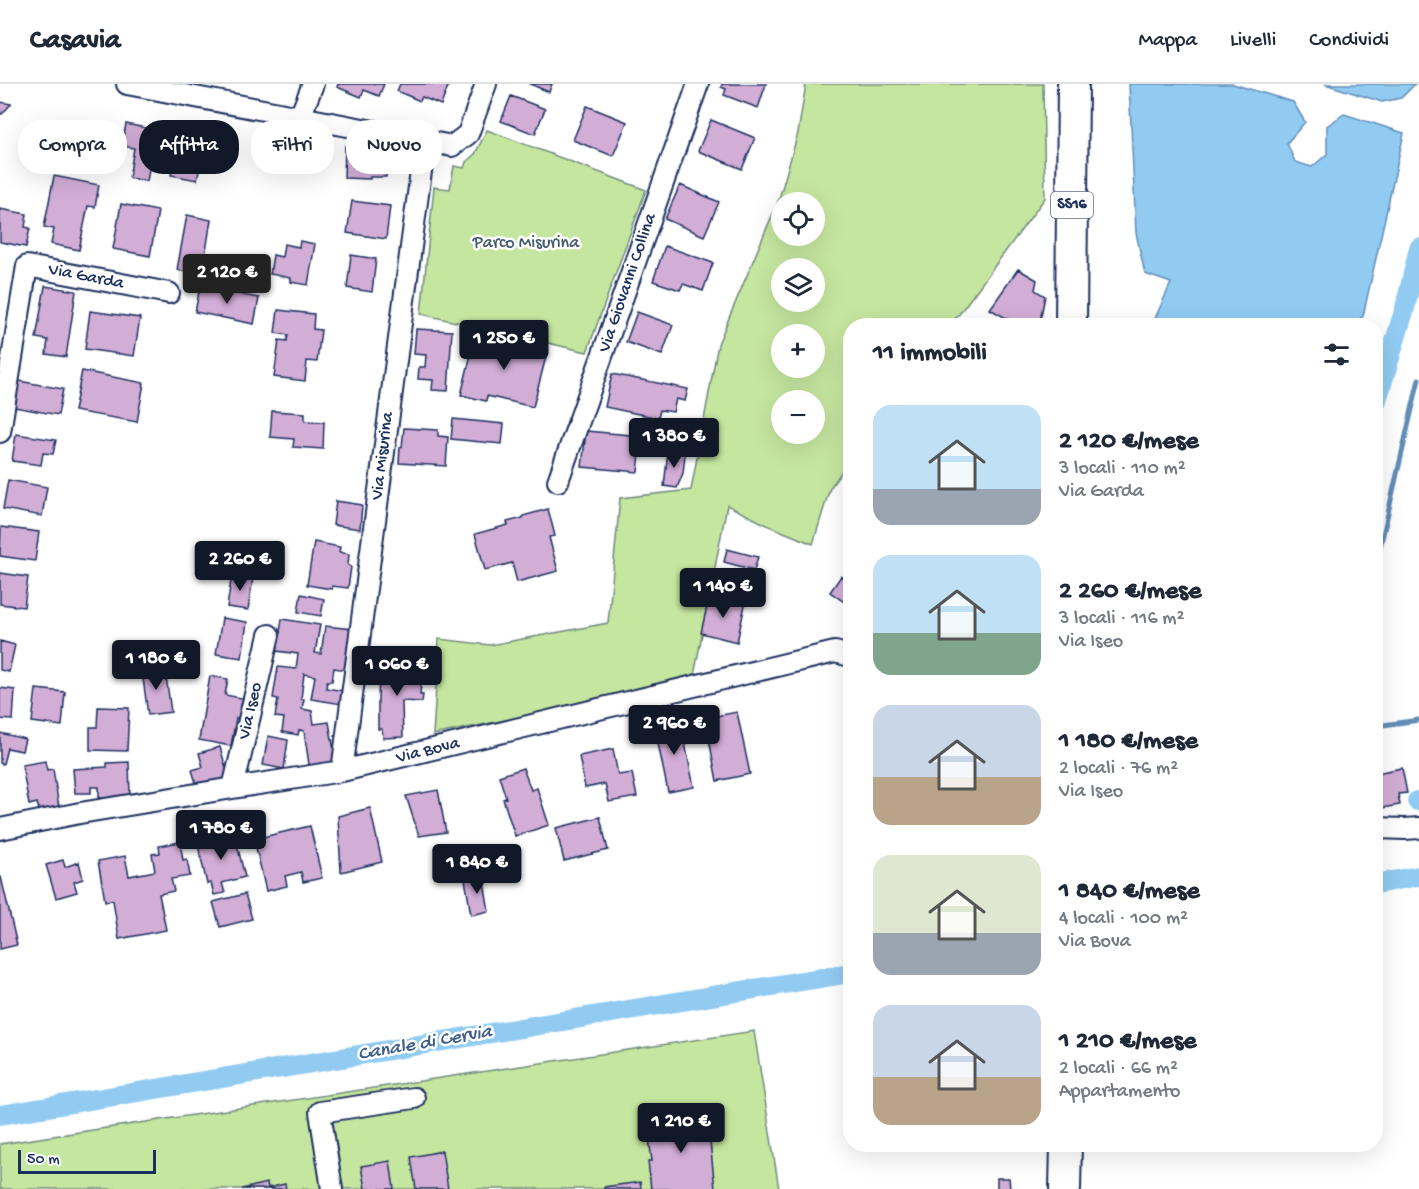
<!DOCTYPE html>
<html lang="it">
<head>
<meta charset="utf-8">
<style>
  :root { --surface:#fff; --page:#f6f6f7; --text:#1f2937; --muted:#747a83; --line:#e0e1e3; --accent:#111827 }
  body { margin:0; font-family:"Gochi Hand",sans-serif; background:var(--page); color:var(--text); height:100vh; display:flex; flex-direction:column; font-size:22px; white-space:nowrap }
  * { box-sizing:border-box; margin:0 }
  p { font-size:20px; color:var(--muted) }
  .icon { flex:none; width:33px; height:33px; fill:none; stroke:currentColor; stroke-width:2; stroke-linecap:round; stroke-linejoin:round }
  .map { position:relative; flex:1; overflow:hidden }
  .side { position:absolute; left:843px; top:234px; width:540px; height:834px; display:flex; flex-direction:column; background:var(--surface); border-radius:24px; box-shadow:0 6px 24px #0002 }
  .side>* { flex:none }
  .hud { position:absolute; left:18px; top:36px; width:570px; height:54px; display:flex; gap:12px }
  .controls { position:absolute; left:771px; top:108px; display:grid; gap:12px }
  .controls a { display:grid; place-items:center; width:54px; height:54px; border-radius:50%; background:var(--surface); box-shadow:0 6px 24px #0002; font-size:30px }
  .scale { position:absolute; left:18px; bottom:15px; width:138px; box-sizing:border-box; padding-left:6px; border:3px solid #1b2f5e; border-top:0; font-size:16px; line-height:21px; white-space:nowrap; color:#1b2f5e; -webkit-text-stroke:4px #fff; paint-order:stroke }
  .price { position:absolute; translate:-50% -51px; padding:0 14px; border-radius:6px; background:var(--accent); color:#fff; font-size:20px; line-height:39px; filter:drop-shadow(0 2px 3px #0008) }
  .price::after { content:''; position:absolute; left:50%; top:36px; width:18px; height:14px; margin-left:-9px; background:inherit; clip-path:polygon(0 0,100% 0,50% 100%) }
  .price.selected { background:#222; color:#fff }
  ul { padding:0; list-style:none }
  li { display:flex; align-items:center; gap:18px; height:150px; padding:0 30px }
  li span { display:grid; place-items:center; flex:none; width:168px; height:120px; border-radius:18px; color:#555 }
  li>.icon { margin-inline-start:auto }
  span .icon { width:72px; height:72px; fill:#fffc; stroke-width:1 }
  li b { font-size:26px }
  h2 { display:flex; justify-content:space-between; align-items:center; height:72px; padding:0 30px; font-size:26px }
  .chip { padding:0 21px; border-radius:24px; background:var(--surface); box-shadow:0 6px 24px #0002; font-size:21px; line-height:54px }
  .chip.selected { background:var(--accent); color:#fff }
  header { display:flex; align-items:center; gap:36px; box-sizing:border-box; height:84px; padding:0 30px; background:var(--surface); border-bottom:2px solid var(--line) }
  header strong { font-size:28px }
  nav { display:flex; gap:33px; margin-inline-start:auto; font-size:21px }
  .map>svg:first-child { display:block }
  .green { fill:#c5e69f; stroke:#708a7e; stroke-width:1.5; fill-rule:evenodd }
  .water { fill:#92cbf2; stroke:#628db7; stroke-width:1.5 }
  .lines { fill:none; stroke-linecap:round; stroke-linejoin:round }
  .stream { stroke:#628db7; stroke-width:5 }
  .canal { stroke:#92cbf2; stroke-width:20 }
  .building { fill:#d2add6; stroke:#1b2f5e; stroke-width:1.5 }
  .street-casing { stroke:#1b2f5e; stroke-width:24 }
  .primary-casing { stroke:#1b2f5e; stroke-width:34 }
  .street { stroke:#fff; stroke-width:20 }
  .primary { stroke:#fff; stroke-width:30 }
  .labels { text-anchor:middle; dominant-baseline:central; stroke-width:5; stroke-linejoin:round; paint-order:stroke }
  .shield { fill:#fff; stroke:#5f6d8e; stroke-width:1.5 }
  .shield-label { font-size:16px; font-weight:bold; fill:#1b2f5e }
  .park-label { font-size:18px; fill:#465d6e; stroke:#fff }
  .street-label { font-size:18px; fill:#1b2f5e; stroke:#fff }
  .water-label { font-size:20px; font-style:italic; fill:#3f5e8a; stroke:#fff }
</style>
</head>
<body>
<header>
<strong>Casavia</strong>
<nav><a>Mappa</a><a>Livelli</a><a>Condividi</a></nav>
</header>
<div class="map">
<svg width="1419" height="1105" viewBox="0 0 1419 1105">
  <rect width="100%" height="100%" fill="#fff"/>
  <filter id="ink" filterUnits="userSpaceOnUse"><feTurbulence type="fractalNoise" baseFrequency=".0167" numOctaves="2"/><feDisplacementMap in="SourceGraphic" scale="12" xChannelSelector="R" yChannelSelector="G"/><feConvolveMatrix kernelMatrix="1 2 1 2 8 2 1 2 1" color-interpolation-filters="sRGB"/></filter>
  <g filter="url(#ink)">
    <path class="green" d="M806 0H1043L1045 114 951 241 850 242V376L830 404 813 460 769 442 727 421 693 597 433 651 439 555 490 561 608 539 620 414 691 406 718 260 779 115 798 49ZM782 118H814V152H782ZM782 184H814V218H782ZM782 250H814V284H782ZM782 316H814V350H782Z
      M487 46 646 106 587 268 421 230 434 103 450 105 454 82 464 84 466 78 475 70Z
      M754 947 779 1105H0V1060Z"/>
    <path class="water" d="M1129 0H1233L1293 18 1305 38 1287 59 1295 78 1312 83 1327 70V42L1344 30 1404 49 1363 232 1353 242 1152 241 1171 199 1145 190 1136 149Z
      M1325 0H1415L1401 14 1382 18Z"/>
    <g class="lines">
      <path class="stream" d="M1376 481 1419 295
        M1376 642 1419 636"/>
      <path class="canal" d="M1376 319 1405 224 1419 164
        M1417 717H1419
        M1376 800 1419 792
        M0 1031 850 889"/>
    </g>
    <path class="building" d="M338 0H384L379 12 364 6 361 13 337 3Z
      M400 0H449L441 21 422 13 420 17 397 7Z
      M530 0H552L549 8Z
      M722 0H766L758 24 724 11 726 5 721 3Z
      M511 12 545 25 535 50 501 37Z
      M0 18 11 20 2 30 0 29Z
      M587 22 627 38 613 72 573 56Z
      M711 36 755 54 742 85 698 67Z
      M126 40 156 46 147 97 129 94 134 64 122 62Z
      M180 45 207 51 204 66 177 60Z
      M177 60 204 66 197 96 171 91Z
      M345 62 376 63V67L390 68V76H399V88L386 87V93H370V95L344 94Z
      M54 92 99 101 95 123 88 122 79 166 51 160 54 145 44 143Z
      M680 101 719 118 704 152 665 135Z
      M352 117 390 122 386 155 347 149Z
      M121 120 158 127 150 172 113 165Z
      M0 125 27 130 25 143 30 144 26 163 0 158Z
      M187 131 211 136 202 191 177 186Z
      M300 157 315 160 308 201 291 198V194L270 190 273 171 282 173 284 160 299 163Z
      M665 162 713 179 703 207 683 200 680 206 653 197Z
      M351 171 376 175 372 208 347 204Z
      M1018 185 1037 196 1035 206 1045 212 1039 242H1020L990 225Z
      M45 202 76 207 66 273 46 270 48 256 36 254Z
      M200 203 259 214 254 240 195 228Z
      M278 226 314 230 313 245 321 246 317 278 307 277 305 297 274 293 279 256 287 257 288 251 275 249Z
      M90 227 140 234 134 272 85 265Z
      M637 228 673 241 662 271 626 258Z
      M416 245 452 247 448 307 432 306 433 296 418 295 419 283H425L426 271 414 270Z
      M477 246 502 253 500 259 524 265 525 259 548 265 533 323 487 312 486 317 461 311Z
      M82 287 144 299 137 338 74 327Z
      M612 290 688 305 685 317 676 315 673 328 660 326 658 334 605 323Z
      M19 297 63 305 58 331 14 323Z
      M272 327 305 329V337L324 338 323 365 293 363 294 355 270 353Z
      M453 335 504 340 502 360 451 355Z
      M404 344 438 346V352L448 353 446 382 399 379 400 363H402Z
      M586 347 642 352 638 388 582 383Z
      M16 350 56 356 53 370 43 369 41 381 12 377Z
      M668 367 685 370 683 389 677 404 664 402Z
      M8 396 47 403 42 432 3 425Z
      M336 417 362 421 360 445 333 441Z
      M548 425 555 452 549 453 558 487 517 498 512 479 485 486 475 450 508 441 507 438 523 434V432Z
      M1 443 39 448 35 477 0 472Z
      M314 458 340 463 339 468 349 470 348 481 351 483 348 504 332 502V505L307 501Z
      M727 465 758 473 754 486 724 478Z
      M0 489 28 493 24 523 0 520Z
      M232 490 253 494 248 526 227 523Z
      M841 492 850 499V522L830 508Z
      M301 510 324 515 321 532 298 528Z
      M709 513 745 521 737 558 701 549Z
      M222 534 247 538 242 574 216 570Z
      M282 535 320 541 315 569 321 570 325 542 353 545 346 586 334 584 332 597H327L326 604 350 608 348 621 311 615 315 592 304 590 301 615H304L302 625 312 627 314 640 329 638 337 683 310 687 304 647 299 646 298 651 282 648 284 634 275 633 278 615 273 614 278 583 296 585 298 570 277 567Z
      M0 557 15 561 9 588 0 586Z
      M387 581 422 583 420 611H423L422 618 402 617 403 653 383 654 382 645H378V615L379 590 386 591Z
      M165 584 171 628 148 631 142 587Z
      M210 592 228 595 225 611 247 615 244 635 236 634 231 662 199 656Z
      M0 604 15 606 13 636 0 635Z
      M36 605 65 608 62 642 32 638Z
      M98 623 129 624 127 667 90 666V643H97Z
      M737 628 750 690 717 697 705 634Z
      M680 635 694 703 668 708 654 640Z
      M0 649 25 655 22 667 7 664 3 680 0 679Z
      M268 652 288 656 284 685 263 681Z
      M220 663 230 698 199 708 192 686 203 683 199 669Z
      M613 665 618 691 632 689 637 713 609 718 605 700 585 704 579 672Z
      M45 677 47 686 53 685 59 723 39 726 37 719 29 721 22 681Z
      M129 678 130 713 99 714V703H91V709H75L73 685 107 683V679Z
      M523 684 531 706 537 704 549 741 515 752 503 715 506 714 499 692Z
      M1402 684 1407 709 1398 710 1400 721 1376 725V689Z
      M438 706 446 748 419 752 406 712Z
      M370 724 382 778 341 788 338 732Z
      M600 733 608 766 564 777 556 744Z
      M310 742 322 794 303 798 301 788 285 792 287 802 266 807 254 755Z
      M234 748 245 793 222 799 225 809 214 811 211 799 207 800 197 757Z
      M180 758 183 776 187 775 190 792 171 795 174 807 159 810 166 846 119 855 113 816 105 817 98 777 125 772 129 792 155 787 152 770 160 769 159 762Z
      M63 776 65 783 79 778 83 795 74 798 77 808 56 814 46 781Z
      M483 792 489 827 471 831 465 795Z
      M0 793H1L17 861 0 865Z
      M245 810 252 835 220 843 213 818Z
      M707 1029 715 1105H651L648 1077H652L648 1047 656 1046 655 1035Z
      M442 1067 448 1105H416L411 1073Z
      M390 1077 394 1105H365L361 1082Z
      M997 1094H1009L1010 1105H997Z
      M640 1098 641 1105H604V1103Z
      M267 1099 268 1104 285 1100 286 1105H242Z"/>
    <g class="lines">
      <defs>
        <path id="street" d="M127 0 452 62 468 50 486 0
          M300 33 313 0
          M0 348 27 182 169 209
          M558 397 698 0
          M342 687 425 57
          M233 704 269 551
          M1376 744 1405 745 1419 744
          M0 745 80 729 233 704 342 687 835 568 850 572
          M332 1105 320 1028 414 1014"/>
        <path id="primary" d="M1071 242 1073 0
          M1065 1105 1066 1060"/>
      </defs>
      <use href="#street" class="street-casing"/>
      <use href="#primary" class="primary-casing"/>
      <use href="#street" class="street"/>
      <use href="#primary" class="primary"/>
    </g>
  </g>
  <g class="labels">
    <rect class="shield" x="1051" y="108" width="42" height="26" rx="4.5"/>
    <g class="shield-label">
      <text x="1072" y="121">SS16</text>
    </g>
    <g class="park-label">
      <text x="526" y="159">Parco Misurina</text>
    </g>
    <g class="street-label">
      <text transform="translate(86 193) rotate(11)">Via Garda</text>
      <text transform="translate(628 199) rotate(-71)">Via Giovanni Collina</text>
      <text transform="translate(383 372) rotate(-83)">Via Misurina</text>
      <text transform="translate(251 627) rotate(-77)">Via Iseo</text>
      <text transform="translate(428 667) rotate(-14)">Via Bova</text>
    </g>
    <g class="water-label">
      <text transform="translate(425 960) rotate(-10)">Canale di Cervia</text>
    </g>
  </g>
</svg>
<div class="controls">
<a><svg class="icon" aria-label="locate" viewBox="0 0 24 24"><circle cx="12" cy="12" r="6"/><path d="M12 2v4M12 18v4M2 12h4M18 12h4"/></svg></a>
<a><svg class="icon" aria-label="layers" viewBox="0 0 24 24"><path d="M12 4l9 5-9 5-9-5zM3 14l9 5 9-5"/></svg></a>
<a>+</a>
<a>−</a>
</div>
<div class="scale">50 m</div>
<b class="price selected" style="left:227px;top:221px">2 120 €</b>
<b class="price" style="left:504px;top:287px">1 250 €</b>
<b class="price" style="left:674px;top:385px">1 380 €</b>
<b class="price" style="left:240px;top:508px">2 260 €</b>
<b class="price" style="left:723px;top:535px">1 140 €</b>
<b class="price" style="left:156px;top:607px">1 180 €</b>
<b class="price" style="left:397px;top:613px">1 060 €</b>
<b class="price" style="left:674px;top:672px">2 960 €</b>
<b class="price" style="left:221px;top:777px">1 780 €</b>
<b class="price" style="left:477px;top:811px">1 840 €</b>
<b class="price" style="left:681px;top:1070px">1 210 €</b>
<div class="hud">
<a class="chip">Compra</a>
<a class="chip selected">Affitta</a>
<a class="chip">Filtri</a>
<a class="chip">Nuovo</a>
</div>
<section class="side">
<h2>11 immobili<svg class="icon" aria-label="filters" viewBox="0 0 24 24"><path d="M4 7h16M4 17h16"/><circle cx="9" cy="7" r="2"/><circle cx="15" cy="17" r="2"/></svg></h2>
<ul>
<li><span style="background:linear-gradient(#bfe0f5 70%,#9aa5b1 0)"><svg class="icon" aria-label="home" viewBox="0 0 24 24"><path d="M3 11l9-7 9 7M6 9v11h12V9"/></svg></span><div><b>2 120 €/mese</b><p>3 locali · 110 m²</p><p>Via Garda</p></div></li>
<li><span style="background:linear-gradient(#bfe0f5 65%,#7fa58c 0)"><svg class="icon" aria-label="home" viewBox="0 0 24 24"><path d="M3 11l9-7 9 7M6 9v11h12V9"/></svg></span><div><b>2 260 €/mese</b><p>3 locali · 116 m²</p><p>Via Iseo</p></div></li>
<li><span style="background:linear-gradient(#c9d6e8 60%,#b9a48a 0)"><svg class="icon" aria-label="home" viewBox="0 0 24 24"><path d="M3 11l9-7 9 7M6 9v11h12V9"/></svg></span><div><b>1 180 €/mese</b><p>2 locali · 76 m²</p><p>Via Iseo</p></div></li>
<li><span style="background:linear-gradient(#dfe7d0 65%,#9aa5b1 0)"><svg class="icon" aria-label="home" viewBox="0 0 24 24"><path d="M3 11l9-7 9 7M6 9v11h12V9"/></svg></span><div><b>1 840 €/mese</b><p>4 locali · 100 m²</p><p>Via Bova</p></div></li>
<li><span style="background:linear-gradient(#c9d6e8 60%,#b9a48a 0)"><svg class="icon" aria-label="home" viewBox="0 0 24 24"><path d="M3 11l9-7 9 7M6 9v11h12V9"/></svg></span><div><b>1 210 €/mese</b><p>2 locali · 66 m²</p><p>Appartamento</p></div></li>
</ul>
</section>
</div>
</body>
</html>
